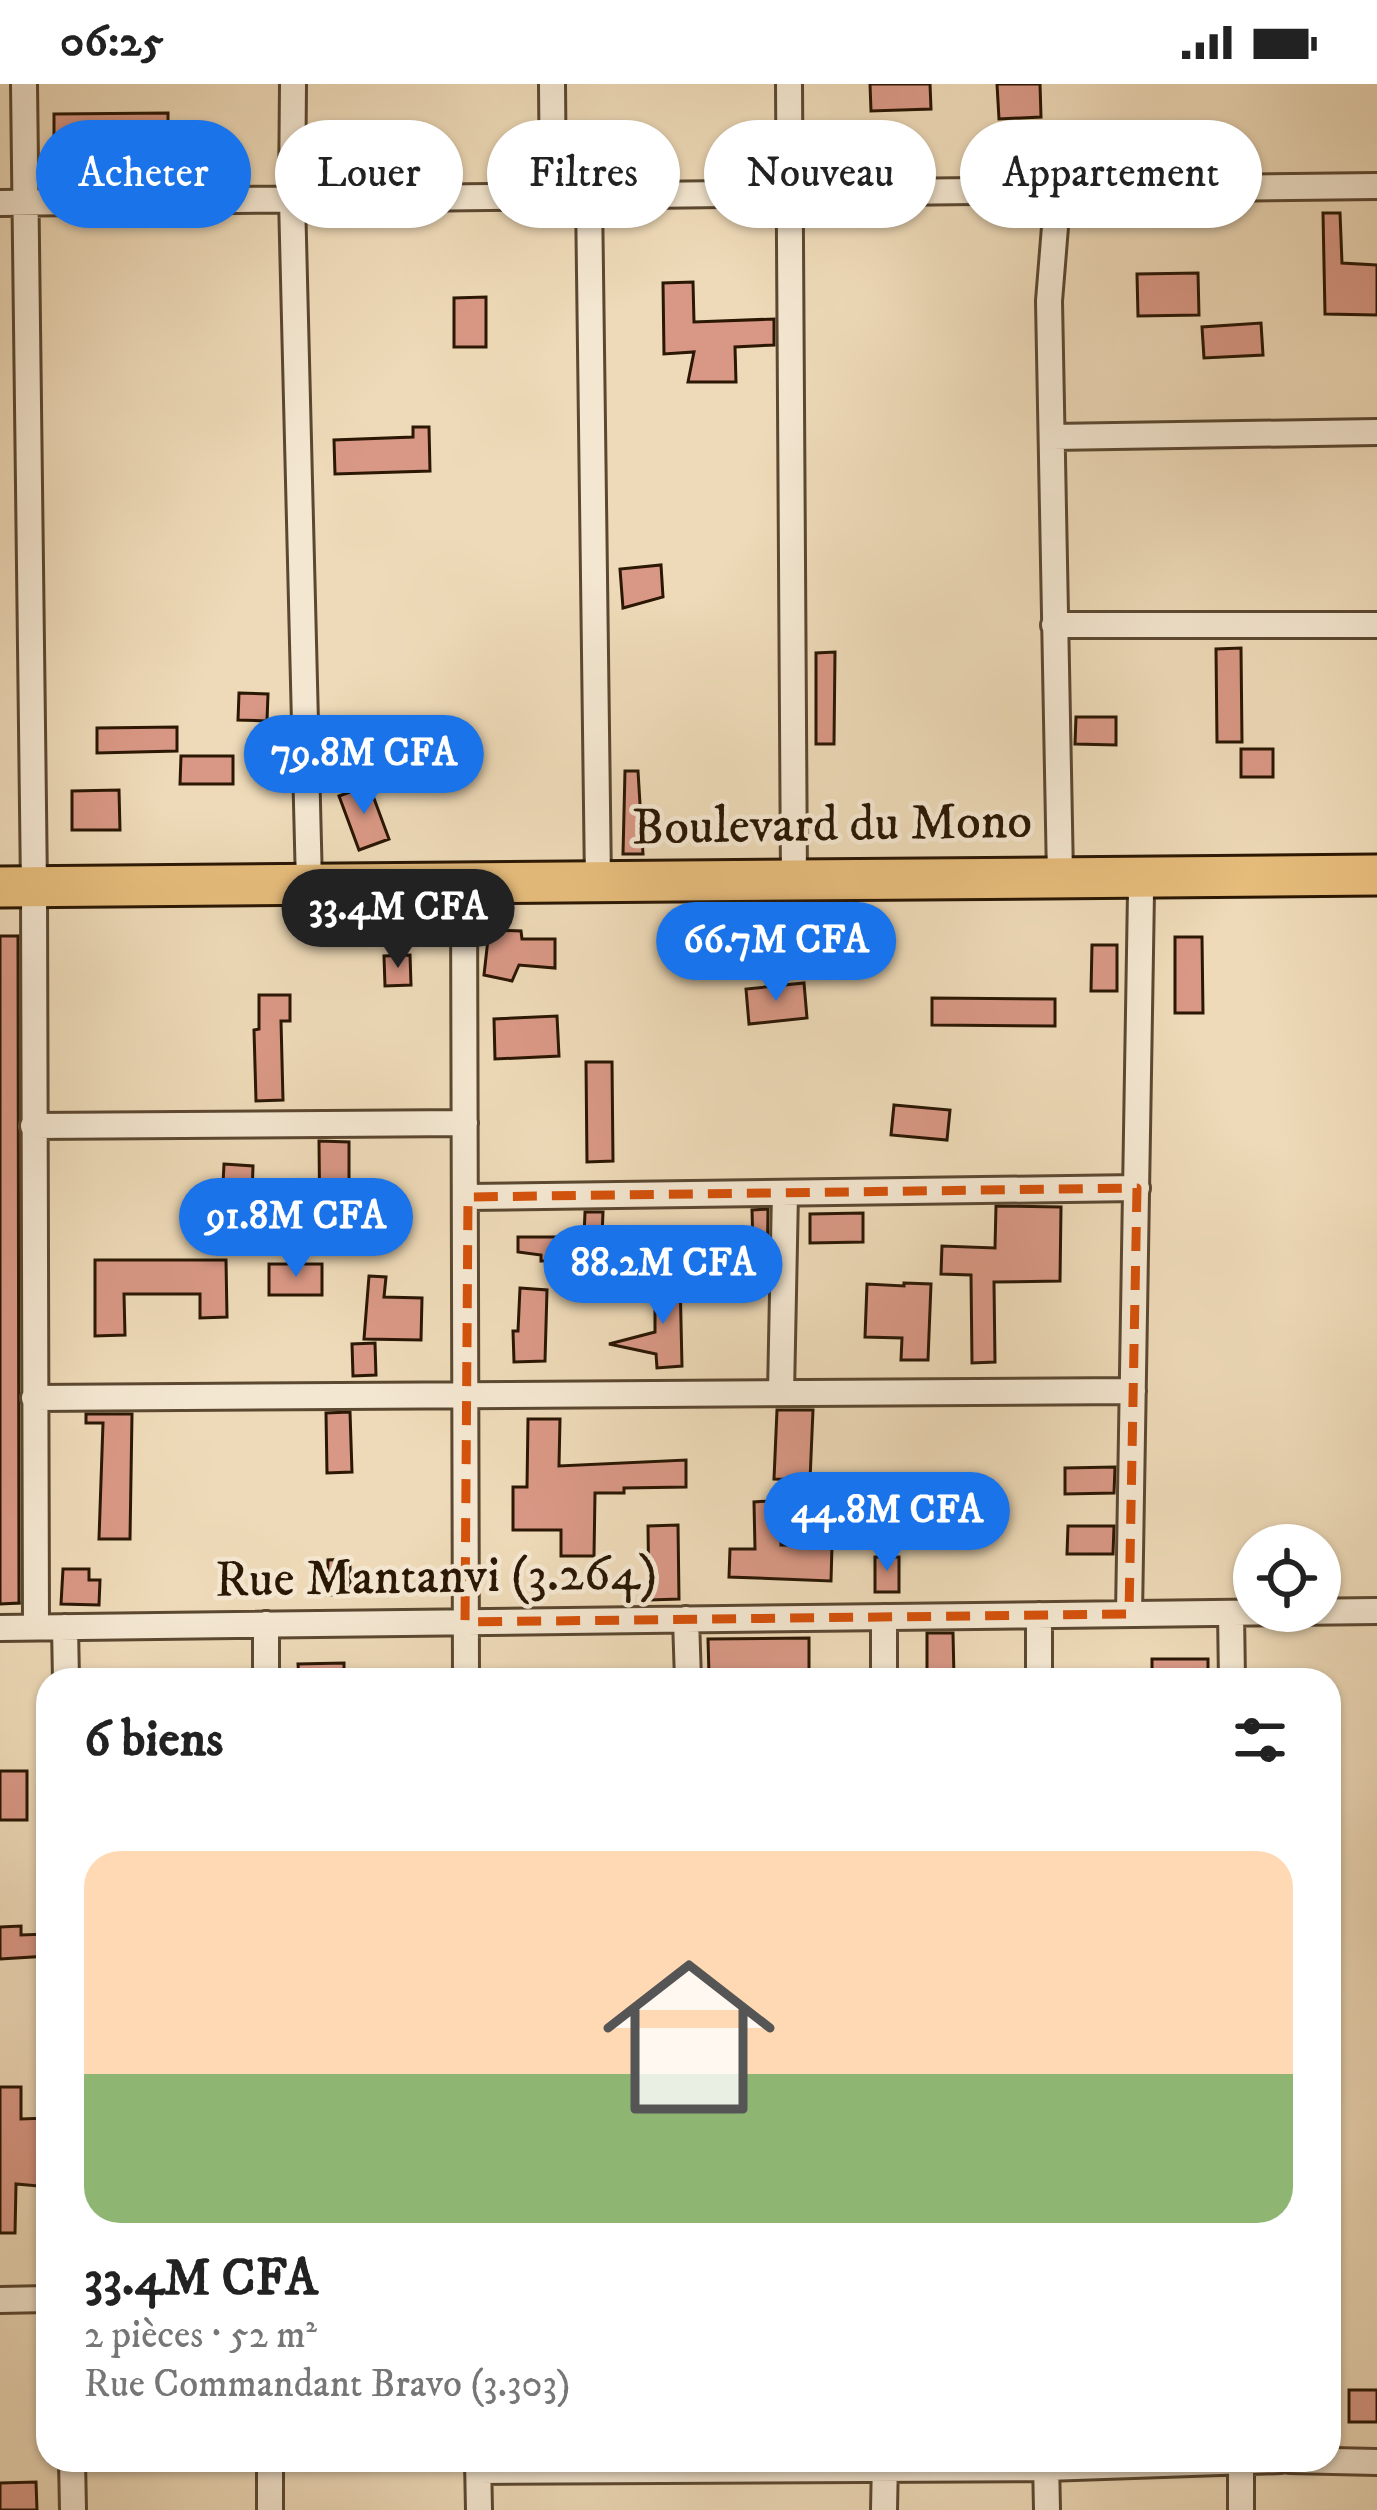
<!DOCTYPE html>
<html lang="fr">
<head>
<meta charset="utf-8">
<style>
  :root { --surface:#fff; --page:#f6f6f6; --text:#222; --muted:#767676; --accent:#1a73e8 }
  body { margin:0; font-family:"IM FELL DW Pica",serif; background:var(--page); color:var(--text); height:100vh; display:flex; flex-direction:column; font-size:45px; white-space:nowrap }
  * { box-sizing:border-box; margin:0 }
  p { font-size:39px; color:var(--muted) }
  .icon { flex:none; width:66px; height:66px; fill:none; stroke:currentColor; stroke-width:2; stroke-linecap:round; stroke-linejoin:round }
  .map { position:relative; flex:1; overflow:hidden }
  .panel { position:absolute; left:36px; top:1584px; width:1305px; height:804px; display:flex; flex-direction:column; background:var(--surface); border-radius:36px; box-shadow:0 3px 9px #0004 }
  .panel>* { flex:none }
  .top-card { position:absolute; left:36px; top:36px; width:1305px; height:108px; display:flex; gap:24px }
  .tools { position:absolute; left:1233px; top:1440px; display:grid; gap:24px }
  .tools a { display:grid; place-items:center; width:108px; height:108px; border-radius:50%; background:var(--surface); box-shadow:0 3px 9px #0004; font-size:60px }
  .price { position:absolute; translate:-50% -102px; padding:0 27px; border-radius:42px; background:var(--accent); color:#fff; font-size:39px; line-height:78px; filter:drop-shadow(0 3px 6px #0008) }
  .price::after { content:''; position:absolute; left:50%; top:72px; width:36px; height:27px; margin-left:-18px; background:inherit; clip-path:polygon(0 0,100% 0,50% 100%) }
  .price.current { background:#222; color:#fff }
  ul { padding:0; list-style:none }
  li { display:grid; align-content:center; gap:24px; height:636px; padding:0 48px }
  li span { display:grid; place-items:center; height:372px; border-radius:36px; color:#555 }
  li>.icon { margin-inline-start:auto }
  span .icon { width:216px; height:216px; fill:#fffc; stroke-width:1 }
  li b { font-size:51px }
  h2 { display:flex; justify-content:space-between; align-items:center; height:144px; padding:0 48px; font-size:51px }
  .pill { padding:0 42px; border-radius:54px; background:var(--surface); box-shadow:0 3px 9px #0004; font-size:42px; line-height:108px }
  .pill.current { background:var(--accent); color:#fff }
  .status { display:flex; justify-content:space-between; align-items:center; height:84px; padding:0 60px; background:var(--surface); direction:ltr }
  .status svg { height:33px; fill:currentColor }
  .map>svg:first-child { display:block }
  .green { fill:#bfbe8a; stroke:#746a47; stroke-width:3 }
  .building { fill:#d99885; stroke:#2a1704; stroke-width:3 }
  .lines { fill:none; stroke-linecap:round; stroke-linejoin:round }
  .minor-casing { stroke:#5b4831; stroke-width:30 }
  .primary-casing { stroke:#2a1704; stroke-width:45 }
  .minor { stroke:#f4e7d1; stroke-width:24 }
  .primary { stroke:#e7bd7c; stroke-width:39 }
  .marked { fill:none; stroke:#d5520b; stroke-width:9; stroke-dasharray:24 15; stroke-linejoin:round }
  .labels { text-anchor:middle; dominant-baseline:central; stroke-width:9; stroke-linejoin:round; paint-order:stroke }
  .street-label { font-size:51px; fill:#2a1704; stroke:#f4e7d1 }
</style>
</head>
<body>
<div class="status"><b>06:25</b><svg viewBox="0 0 49 12"><path d="M0 12V9h3v3zM5 12V6h3v6zM10 12V3h3v9zM15 12V0h3v12zM26 1h20v11H26zM47 4h2v5h-2z"/></svg></div>
<div class="map">
<svg width="1377" height="2426" viewBox="0 0 1377 2426">
  <rect width="100%" height="100%" fill="#eedab8"/>
  <filter id="stains"><feTurbulence type="fractalNoise" baseFrequency=".00167" numOctaves="4"/><feColorMatrix values="0 0 0 0 .2 0 0 0 0 .09 0 0 0 0 .02 0 0 0 .5 -.17"/></filter>
  <radialGradient id="worn" r=".72"><stop offset=".6" stop-color="#630" stop-opacity="0"/><stop offset="1" stop-color="#630" stop-opacity=".3"/></radialGradient>
  <path class="green" d="M25 852 24 1519H0V853Z"/>
  <path class="building" d="M870 0H930L931 25 871 27Z
    M997 0H1040L1041 33 999 35Z
    M168 29V57L54 58V30Z
    M1323 129H1340L1342 179 1377 181V231L1325 230Z
    M1198 189 1199 231 1138 232 1137 190Z
    M693 198 694 238 774 235V261L735 263 736 298H688L694 268 664 270 663 199Z
    M486 213V263H454V214Z
    M1261 239 1263 271 1204 274 1202 243Z
    M413 343H429L430 387 335 390 334 356 413 353Z
    M661 481 663 513 623 524 620 485Z
    M1241 564 1242 658H1217L1216 565Z
    M835 568 834 660H816V569Z
    M239 609 268 610 267 637 238 636Z
    M1076 633H1116V661L1075 660Z
    M177 643V667L97 669V644Z
    M1241 665H1273V693H1241Z
    M181 672H233V700H180Z
    M625 687H638L643 770H623Z
    M369 701 389 755 359 766 339 712Z
    M119 706 120 746H72V707Z
    M489 846 521 847 522 855H555V884L519 881 512 897 484 891Z
    M0 852H18L19 1519 0 1520Z
    M1175 853H1202L1203 929H1175Z
    M1092 861H1117V907H1091Z
    M410 871 411 901 385 902 384 872Z
    M804 899 807 934 749 940 746 905Z
    M259 911H290V937H281L283 1016 256 1017 254 946 259 945Z
    M932 914 1055 915V942L932 941Z
    M557 932 559 972 495 975 494 935Z
    M586 978H612L613 1077 587 1078Z
    M894 1021 950 1026 947 1056 891 1051Z
    M319 1057 349 1058V1154H320Z
    M224 1080 253 1082 251 1140 221 1138Z
    M996 1122 1061 1123 1060 1197 994 1198 995 1278 972 1279 971 1191 941 1190 942 1162 995 1164Z
    M768 1125 767 1197 754 1198 752 1126Z
    M585 1128H603L602 1153 648 1158V1171H628V1175L562 1169V1177H541V1171L518 1168V1153H584Z
    M863 1129V1158L810 1159V1130Z
    M95 1176H226L227 1233 200 1234V1210H124L125 1251 95 1252Z
    M269 1180H322V1211H269Z
    M369 1192 386 1193 384 1213 422 1214 421 1256 364 1255Z
    M680 1194 682 1282 657 1284 656 1270 609 1260 655 1248V1195Z
    M904 1199 931 1200 928 1276H901L902 1254 865 1253 867 1200 904 1202Z
    M520 1204 547 1206 545 1277 514 1278 513 1247H518Z
    M375 1259 376 1291 353 1292 352 1260Z
    M777 1326H813L810 1396 774 1395Z
    M350 1328 352 1388 327 1389 326 1329Z
    M86 1330H132L130 1455H99L103 1339H86Z
    M528 1335H560L559 1382 686 1376V1403L624 1404V1409H595L594 1472H561V1446H513V1403H527Z
    M1115 1383 1114 1409 1065 1410V1384Z
    M782 1416 781 1461 832 1462 831 1497 729 1493 730 1465H755L754 1418Z
    M678 1441 679 1515 649 1516 648 1442Z
    M1068 1442H1114L1113 1470H1067Z
    M875 1473H899V1508H875Z
    M350 1475V1510L327 1511 328 1476Z
    M63 1485H89V1496H100L99 1521 61 1520Z
    M927 1549H953L954 1594H927Z
    M809 1554V1590L709 1591 708 1555Z
    M1152 1575H1208V1596H1152Z
    M344 1579V1596H299L298 1580Z
    M0 1687H27V1736H0Z
    M21 1842V1851L48 1850V1872L0 1875V1843Z
    M0 2003H21V2035L48 2034V2064H43L38 2102 16 2100 15 2149H0Z
    M1349 2306H1377V2338H1349Z
    M36 2398 37 2426H0V2399Z"/>
  <g class="lines">
    <defs>
      <path id="minor" d="M24 0 34 803 36 1543
        M293 0 292 115 309 800
        M552 0 553 112
        M789 0 794 797
        M1058 106 1049 217 1060 792
        M589 112 598 798
        M0 119 1377 102
        M1052 353 1377 348
        M1054 541H1377
        M1124 791 1141 808 1129 1530
        M464 799 466 1596
        M33 1042 465 1039
        M468 1113 1137 1104
        M781 1309 785 1109
        M34 1314 1133 1307
        M1231 1529 1232 1596
        M1039 1531V1596
        M884 1533V1596
        M686 1535 688 1596
        M266 1540V1596
        M65 1543 66 1596
        M0 1544 1377 1527
        M0 2216 48 2215
        M72 2376 73 2426
        M270 2376V2426
        M478 2376 479 2426
        M1046 2376 1047 2426
        M1241 2376V2426
        M1289 2376 1377 2378
        M478 2387 1046 2384 1281 2376
        M884 2426 885 2376"/>
      <path id="primary" d="M0 803 1377 791"/>
    </defs>
    <use href="#minor" class="minor-casing"/>
    <use href="#primary" class="primary-casing"/>
    <use href="#minor" class="minor"/>
    <use href="#primary" class="primary"/>
  </g>
  <path class="marked" d="M1137 1104 1129 1530 465 1538 468 1113Z"/>
  <g class="labels">
    <g class="street-label">
      <text transform="translate(832 741) rotate(-1)">Boulevard du Mono</text>
      <text transform="translate(436 1493) rotate(-1)">Rue Mantanvi (3.264)</text>
    </g>
  </g>
  <rect width="100%" height="100%" filter="url(#stains)"/>
  <rect width="100%" height="100%" fill="url(#worn)"/>
</svg>
<div class="tools">
<a><svg class="icon" aria-label="locate" viewBox="0 0 24 24"><circle cx="12" cy="12" r="6"/><path d="M12 2v4M12 18v4M2 12h4M18 12h4"/></svg></a>
</div>
<b class="price" style="left:364px;top:733px">79.8M CFA</b>
<b class="price current" style="left:398px;top:887px">33.4M CFA</b>
<b class="price" style="left:776px;top:920px">66.7M CFA</b>
<b class="price" style="left:296px;top:1196px">91.8M CFA</b>
<b class="price" style="left:663px;top:1243px">88.2M CFA</b>
<b class="price" style="left:887px;top:1490px">44.8M CFA</b>
<div class="top-card">
<a class="pill current">Acheter</a>
<a class="pill">Louer</a>
<a class="pill">Filtres</a>
<a class="pill">Nouveau</a>
<a class="pill">Appartement</a>
</div>
<section class="panel">
<h2>6 biens<svg class="icon" aria-label="filters" viewBox="0 0 24 24"><path d="M4 7h16M4 17h16"/><circle cx="9" cy="7" r="2"/><circle cx="15" cy="17" r="2"/></svg></h2>
<ul>
<li><span style="background:linear-gradient(#ffd9b3 60%,#8fb573 0)"><svg class="icon" aria-label="home" viewBox="0 0 24 24"><path d="M3 11l9-7 9 7M6 9v11h12V9"/></svg></span><div><b>33.4M CFA</b><p>2 pièces · 52 m²</p><p>Rue Commandant Bravo (3.303)</p></div></li>
</ul>
</section>
</div>
</body>
</html>
